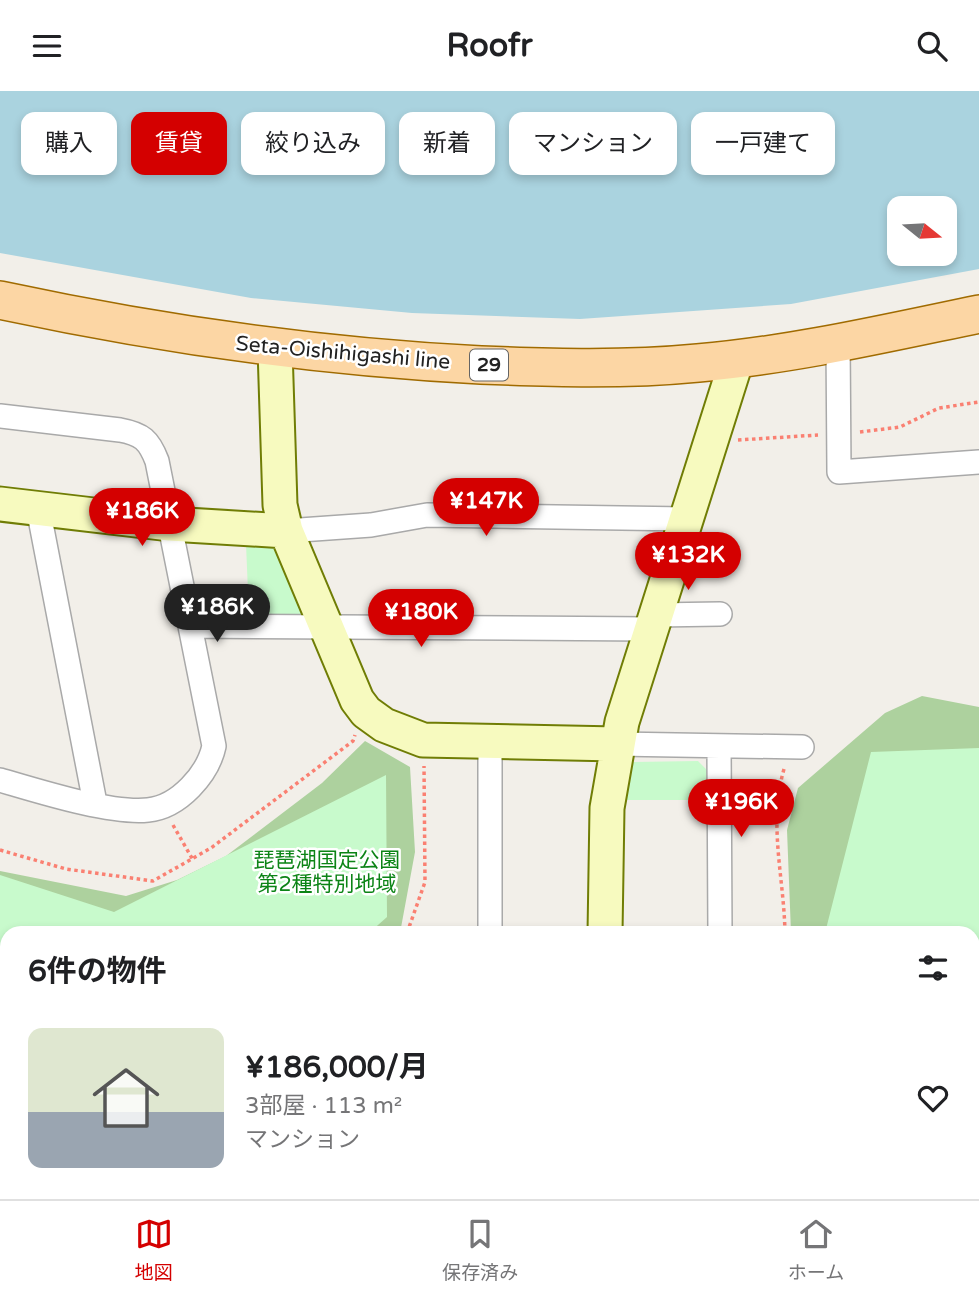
<!DOCTYPE html>
<html lang="ja">
<head>
<meta charset="utf-8">
<style>
  :root { --surface:#fff; --page:#f2f2f2; --text:#202124; --muted:#757577; --line:#e0e0e0; --accent:#d40000 }
  body { margin:0; font-family:"Varela Round","Noto Sans JP",sans-serif; background:var(--page); color:var(--text); height:100vh; display:flex; flex-direction:column; font-size:26px; white-space:nowrap }
  * { box-sizing:border-box; margin:0 }
  p { font-size:23px; color:var(--muted) }
  .icon { flex:none; width:38px; height:38px; fill:none; stroke:currentColor; stroke-width:2; stroke-linecap:round; stroke-linejoin:round }
  .map { position:relative; flex:1; overflow:hidden }
  .sheet { position:absolute; left:0px; top:835px; width:980px; height:275px; display:flex; flex-direction:column; background:var(--surface); border-radius:21px 21px 0 0; box-shadow:0 4px 10px #0003 }
  .sheet>* { flex:none }
  .banner { position:absolute; left:21px; top:21px; width:938px; height:63px; display:flex; gap:14px }
  .needle { width:46px; rotate:108deg }
  .buttons { position:absolute; left:887px; top:105px; display:grid; gap:14px }
  .buttons a { display:grid; place-items:center; width:70px; height:70px; border-radius:14px; background:var(--surface); box-shadow:0 4px 10px #0003; font-size:35px }
  .price { position:absolute; translate:-50% -60px; padding:0 16px; border-radius:24px; background:var(--accent); color:#fff; font-size:23px; line-height:46px; filter:drop-shadow(0 2px 4px #0008) }
  .price::after { content:''; position:absolute; left:50%; top:42px; width:21px; height:16px; margin-left:-10px; background:inherit; clip-path:polygon(0 0,100% 0,50% 100%) }
  .price.active { background:#222; color:#fff }
  ul { padding:0; list-style:none }
  li { display:flex; align-items:center; gap:21px; height:175px; padding:0 28px }
  li+li { border-top:2px solid var(--line) }
  li span { display:grid; place-items:center; flex:none; width:196px; height:140px; border-radius:14px; color:#555 }
  li>.icon { margin-inline-start:auto }
  span .icon { width:84px; height:84px; fill:#fffc; stroke-width:1 }
  li b { font-size:30px }
  h2 { display:flex; justify-content:space-between; align-items:center; height:84px; padding:0 28px; font-size:30px }
  .tag { padding:0 24px; border-radius:14px; background:var(--surface); box-shadow:0 4px 10px #0003; font-size:24px; line-height:63px }
  .tag.active { background:var(--accent); color:#fff }
  header { display:flex; justify-content:space-between; align-items:center; height:91px; padding:0 28px; background:var(--surface); font-size:32px; font-weight:700 }
  .tab-bar { display:flex; justify-content:space-around; align-items:center; height:98px; border-top:2px solid var(--line); background:var(--surface); font-size:19px; color:var(--muted) }
  .tab-bar a { display:grid; justify-items:center; gap:4px }
  .tab-bar .active { color:var(--accent) }
  .map>svg:first-child { display:block }
  .forest { fill:#add19e }
  .park { fill:#c8facc }
  .water { fill:#aad3df; fill-rule:evenodd }
  .lines { fill:none; stroke-linecap:round; stroke-linejoin:round }
  .street-casing { stroke:#a9a9a9; stroke-width:26 }
  .secondary-casing { stroke:#707d05; stroke-width:37 }
  .primary-casing { stroke:#a06b00; stroke-width:40 }
  .path { stroke:#fa8072; stroke-width:3.5; stroke-dasharray:3.5 3.5; stroke-linecap:butt }
  .street { stroke:#fff; stroke-width:23 }
  .secondary { stroke:#f7fabf; stroke-width:33 }
  .primary { stroke:#fcd6a4; stroke-width:37 }
  .labels { text-anchor:middle; dominant-baseline:central; stroke-width:5; stroke-linejoin:round; paint-order:stroke }
  .shield { fill:#fff; stroke:#646464; stroke-width:2 }
  .shield-label { font-size:19px; font-weight:bold; fill:#222 }
  .street-label { font-size:21px; fill:#222; stroke:#fff }
  .park-label { font-size:21px; fill:#0c8416; stroke:#fff }
</style>
</head>
<body>
<header><svg class="icon" aria-label="menu" viewBox="0 0 24 24"><path d="M4 6h16M4 12h16M4 18h16"/></svg>Roofr<svg class="icon" aria-label="search" viewBox="0 0 24 24"><circle cx="10" cy="10" r="6"/><path d="M15 15l6 6"/></svg></header>
<div class="map">
<svg width="979" height="1108" viewBox="0 0 979 1108">
  <rect width="100%" height="100%" fill="#f2efe9"/>
  <path class="forest" d="M922 605 979 616V858L973 842H791L787 739 798 697 885 622Z
    M365 650 410 676 415 761 400 842H7V1102L117 1103 103 1108H0V780L126 805 177 789 226 765 322 692Z"/>
  <path class="park" d="M276 452 306 520 298 526 249 525 246 453Z
    M979 657V927L973 944V842H825L871 661Z
    M698 670 709 681 707 709H624L626 684 633 671Z
    M386 684 387 826 369 842H7V1102L63 1103 56 1108H0V784L114 821Z
    M760 1102H917V1103L915 1108H758Z"/>
  <path class="water" d="M0 0H979V178L791 213 580 228 412 222 251 207 0 162ZM900 117H945V163H900Z"/>
  <g class="lines">
    <defs>
      <path id="street" d="M838 250 839 381 979 371
        M0 325 120 339C142 343 149 349 157 370L214 655C208 683 179 716 148 719 110 723 38 700 0 689
        M38 417 95 712
        M286 440 371 434 427 424 686 428
        M656 524 720 523
        M191 535 651 538
        M617 653 802 656
        M719 655 720 842
        M490 842V650
        M973 1015 979 1017
        M501 1102 503 1108
        M647 1108 652 1102"/>
      <path id="secondary" d="M275 258 280 414 286 440 357 609 366 621 384 634 423 649 617 653
        M0 413 170 433 286 440
        M605 842 607 717 622 631 737 268
        M349 1108 367 1102"/>
      <path id="primary" d="M0 209C159 243 319 266 481 274 554 277 626 279 698 272 792 264 887 242 979 223"/>
    </defs>
    <use href="#street" class="street-casing"/>
    <use href="#secondary" class="secondary-casing"/>
    <use href="#primary" class="primary-casing"/>
    <path class="path" d="M860 341 900 336 939 317 979 311
      M738 349 818 344
      M784 678C768 733 784 786 785 842
      M173 734 193 769
      M0 759 66 778 153 790 211 757 353 650 355 644
      M407 842 425 791 424 675
      M137 1108 151 1102
      M736 1108 739 1102"/>
    <use href="#street" class="street"/>
    <use href="#secondary" class="secondary"/>
    <use href="#primary" class="primary"/>
  </g>
  <g class="labels">
    <rect class="shield" x="470" y="258.5" width="38" height="31" rx="5"/>
    <g class="shield-label">
      <text x="489" y="274">29</text>
    </g>
    <g class="street-label">
      <text transform="translate(343 262) rotate(5)">Seta-Oishihigashi line</text>
    </g>
    <g class="park-label">
      <text x="327" y="769">琵琶湖国定公園<tspan x="327" dy="24">第2種特別地域</tspan></text>
    </g>
  </g>
</svg>
<div class="buttons">
<a><svg class="needle" viewBox="-14 -14 28 28"><path d="M0-13l5 13h-10z" fill="#e53935"/><path d="M0 13l5-13h-10z" fill="#757577"/></svg></a>
</div>
<b class="price" style="left:486px;top:447px">¥147K</b>
<b class="price" style="left:142px;top:457px">¥186K</b>
<b class="price" style="left:688px;top:501px">¥132K</b>
<b class="price active" style="left:217px;top:553px">¥186K</b>
<b class="price" style="left:421px;top:558px">¥180K</b>
<b class="price" style="left:741px;top:748px">¥196K</b>
<div class="banner">
<a class="tag">購入</a>
<a class="tag active">賃貸</a>
<a class="tag">絞り込み</a>
<a class="tag">新着</a>
<a class="tag">マンション</a>
<a class="tag">一戸建て</a>
</div>
<section class="sheet">
<h2>6件の物件<svg class="icon" aria-label="filters" viewBox="0 0 24 24"><path d="M4 7h16M4 17h16"/><circle cx="9" cy="7" r="2"/><circle cx="15" cy="17" r="2"/></svg></h2>
<ul>
<li><span style="background:linear-gradient(#dfe7d0 60%,#9aa5b1 0)"><svg class="icon" aria-label="home" viewBox="0 0 24 24"><path d="M3 11l9-7 9 7M6 9v11h12V9"/></svg></span><div><b>¥186,000/月</b><p>3部屋 · 113 m²</p><p>マンション</p></div><svg class="icon" aria-label="heart" viewBox="0 0 24 24"><path d="M12 20l-8-8c-3-5 5-10 8-4 3-6 11-1 8 4z"/></svg></li>
</ul>
</section>
</div>
<nav class="tab-bar">
<a class="active"><svg class="icon" aria-label="map" viewBox="0 0 24 24"><path d="M3 6l6-2 6 2 6-2v14l-6 2-6-2-6 2zM9 4v14M15 6v14"/></svg>地図</a>
<a><svg class="icon" aria-label="saved" viewBox="0 0 24 24"><path d="M7 4h10v16l-5-4-5 4z"/></svg>保存済み</a>
<a><svg class="icon" aria-label="home" viewBox="0 0 24 24"><path d="M3 11l9-7 9 7M6 9v11h12V9"/></svg>ホーム</a>
</nav>
</body>
</html>
